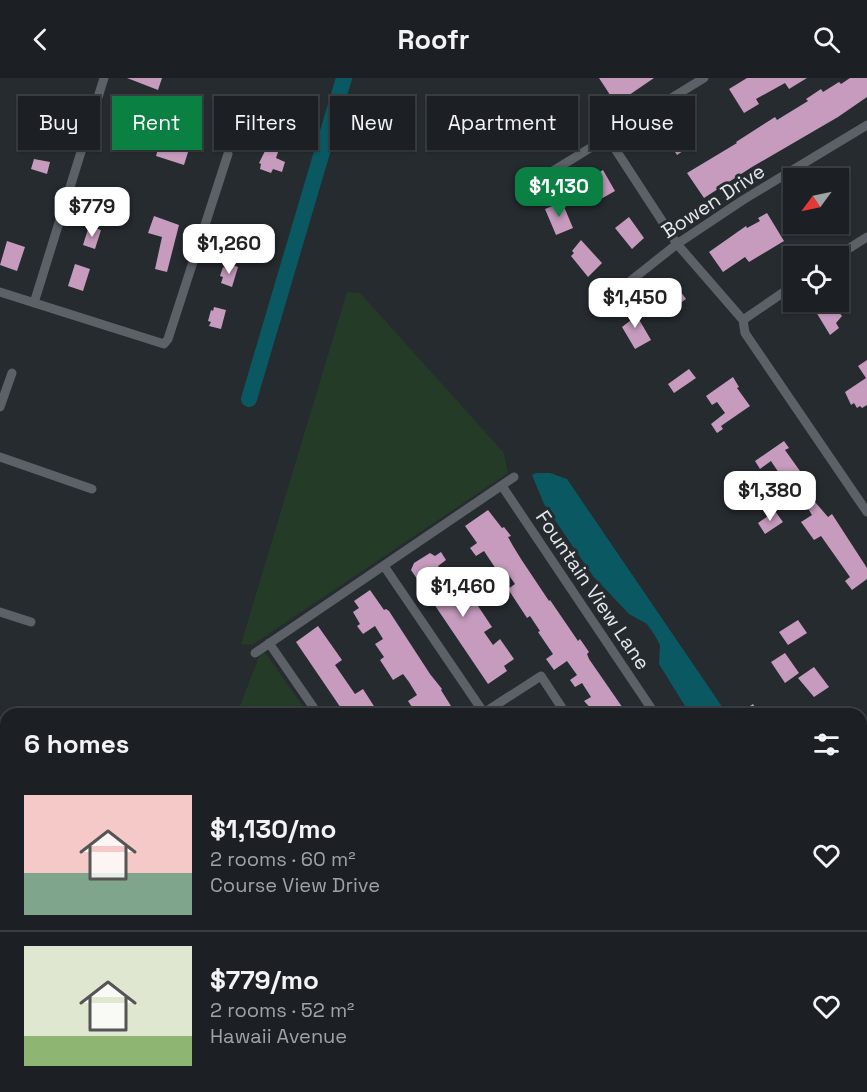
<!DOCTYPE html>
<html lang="en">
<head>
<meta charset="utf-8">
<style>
  :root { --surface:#1c2024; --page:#292d31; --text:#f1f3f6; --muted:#a0a3a6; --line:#3a3e41; --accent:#0b8043 }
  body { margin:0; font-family:"Space Grotesk",sans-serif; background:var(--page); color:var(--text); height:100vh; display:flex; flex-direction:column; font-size:22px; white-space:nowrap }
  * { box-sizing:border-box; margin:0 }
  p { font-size:20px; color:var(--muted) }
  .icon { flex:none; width:33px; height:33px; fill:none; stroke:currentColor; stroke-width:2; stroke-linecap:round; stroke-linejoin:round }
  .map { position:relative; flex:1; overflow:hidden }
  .details { position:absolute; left:0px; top:630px; width:867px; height:384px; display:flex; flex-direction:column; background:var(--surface); border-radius:18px 18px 0 0; box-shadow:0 2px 4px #0004,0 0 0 2px var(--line) }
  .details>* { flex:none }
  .banner { position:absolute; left:18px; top:18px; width:831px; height:54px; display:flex; gap:12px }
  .needle { width:39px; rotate:237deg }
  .fabs { position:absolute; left:783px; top:90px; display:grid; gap:12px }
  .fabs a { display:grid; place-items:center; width:66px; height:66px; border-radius:0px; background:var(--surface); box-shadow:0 2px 4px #0004,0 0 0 2px var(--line); font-size:30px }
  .price { position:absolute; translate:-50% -51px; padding:0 14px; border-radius:12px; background:#fff; color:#222; font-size:20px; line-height:39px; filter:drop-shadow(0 2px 3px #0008) }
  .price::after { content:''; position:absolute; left:50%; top:36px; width:18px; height:14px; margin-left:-9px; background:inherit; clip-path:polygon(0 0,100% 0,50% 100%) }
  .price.active { background:var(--accent); color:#fff }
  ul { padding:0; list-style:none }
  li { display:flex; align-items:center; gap:18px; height:150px; padding:0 24px }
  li+li { border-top:2px solid var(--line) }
  li span { display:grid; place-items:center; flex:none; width:168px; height:120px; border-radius:0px; color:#555 }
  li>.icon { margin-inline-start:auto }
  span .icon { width:72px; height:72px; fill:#fffc; stroke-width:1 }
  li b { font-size:26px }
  h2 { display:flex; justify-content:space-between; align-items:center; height:72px; padding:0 24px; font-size:26px }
  .tag { padding:0 21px; border-radius:0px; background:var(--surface); box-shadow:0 2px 4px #0004,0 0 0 2px var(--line); font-size:21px; line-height:54px }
  .tag.active { background:var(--accent); color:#fff }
  header { display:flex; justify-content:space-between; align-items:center; height:78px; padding:0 24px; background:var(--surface); font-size:27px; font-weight:700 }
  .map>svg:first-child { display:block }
  .green { fill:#243b27 }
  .water { fill:#0a5862 }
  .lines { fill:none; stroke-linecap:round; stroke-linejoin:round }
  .river { stroke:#0a5862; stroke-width:16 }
  .building { fill:#c69bbe }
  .street { stroke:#5b6166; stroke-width:9 }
  .labels { text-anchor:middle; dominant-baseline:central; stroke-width:6; stroke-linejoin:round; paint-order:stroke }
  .street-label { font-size:20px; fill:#e5e8ec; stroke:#262b30 }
</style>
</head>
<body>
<header><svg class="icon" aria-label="back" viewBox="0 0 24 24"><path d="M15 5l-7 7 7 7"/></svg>Roofr<svg class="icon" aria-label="search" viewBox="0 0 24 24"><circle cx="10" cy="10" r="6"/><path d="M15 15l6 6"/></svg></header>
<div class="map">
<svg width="867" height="1014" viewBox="0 0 867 1014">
  <rect width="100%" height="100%" fill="#262b30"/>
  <path class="green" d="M347 214 360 215 504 375 508 395 252 567 241 566Z
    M265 574 308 636H237L259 578Z
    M116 1008H239L244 1014H114Z"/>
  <path class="water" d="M536 395H550L567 401 727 636H690L659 586 660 567 654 556 647 546 629 536 593 498 544 426 532 397Z"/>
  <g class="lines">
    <path class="river" d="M249 321 344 0"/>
  </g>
  <path class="building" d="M127 0H162L158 12Z
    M599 0H654L616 26Z
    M747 0H807L789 11 785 5 756 21 759 26 744 35 729 11Z
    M850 0H867V19L838 39 752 89 704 120 687 95 737 65 736 64 775 39 777 42 808 23 806 21 821 11 823 14 839 4 841 6Z
    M547 32 559 50 562 47 568 56 550 68 532 42Z
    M677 43 692 67 677 77 661 52Z
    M123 47 143 53 139 65 120 59Z
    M177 53 193 58 184 87 156 78 161 61 173 65Z
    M266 71 278 74 276 80 285 84 282 94 273 91 271 95 260 91 261 86 259 85Z
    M34 81 50 84 47 96 31 91Z
    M603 92 615 113 599 122 587 102Z
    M562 124 573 150 556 157 545 131Z
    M767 135 784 163 749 184 745 179 723 194 709 174 746 148 747 150 760 143 758 140Z
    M154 138 179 147 167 194 155 191 162 159 148 155Z
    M629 139 644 160 632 171 615 150Z
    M89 148 101 152 95 171 83 167Z
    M239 149 249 152 242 174 232 171 233 166 228 165 232 154 237 155Z
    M581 162 602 185 588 199 571 178 574 175 572 173Z
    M7 163 25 169 17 193 0 187Z
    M227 185 238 189 232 209 221 205 223 199 220 198 223 189 225 190Z
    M75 186 90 191 83 213 68 208Z
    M673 203 686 221 679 226 682 230 675 235 657 211 665 205 667 208Z
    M810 224H828L834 234 837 232 842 238 836 245 839 250 830 257Z
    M630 226 651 262 635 271 622 249 631 242 624 229Z
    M214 229 226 232 221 251 209 248 211 244 208 243 211 232 213 233Z
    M867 282V327L862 330 860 328 857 330 854 325 851 327 845 314 866 300 858 288Z
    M689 291 696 300 674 315 668 306Z
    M733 299 739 309 737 310 750 328 721 348 723 351 717 355 711 346 725 335 717 324 712 327 706 318Z
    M784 363 789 370 785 372 800 393 785 404 771 383 760 391 755 383Z
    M815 424 828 439 832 436 867 490V501L852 512 845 503 850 499 821 458 814 462 801 444 812 437 807 429Z
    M488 432 502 450 504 449 511 458 508 459 513 468 521 481 549 523 550 522 578 563 580 561 589 574 587 576 589 581 627 636H596L584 623 591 619 582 605 575 609 570 602 577 597 567 583 554 592 546 581 553 576 538 554 540 553 530 538 527 540 508 511 515 506 506 493 500 497 484 473 476 478 470 470 477 465 465 448Z
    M775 433 783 444 765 456 758 445Z
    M441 474 446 482 438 488 449 504 458 498 463 507 454 513 461 526 472 519 492 549 484 554 493 567 500 561 514 581 504 588 507 593 488 606 411 492 414 485 430 475 435 478Z
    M370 512 384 532 386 531 389 533 430 596 442 611 441 612 451 628 444 633 446 636H422L418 629 414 632 408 623 417 617 409 604 403 596 393 602 380 582 384 579 375 566 383 561 375 548 363 556 357 548 360 546 353 534 359 530 354 523Z
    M798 542 807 555 788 567 779 554Z
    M318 548 342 582 335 587 355 616 363 611 379 636H345L296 564Z
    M785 575 799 595 785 605 771 584Z
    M814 589 829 609 814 619 798 600Z
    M753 626 759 636H738Z"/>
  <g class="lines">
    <path class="street" d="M608 60 677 166 743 242 745 255 867 434
      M543 99 704 0
      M837 178 867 159
      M0 214 164 266 168 261 228 76
      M614 216 677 166 743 122 867 47
      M34 225 104 0
      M743 242 794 207
      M0 329 12 295
      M0 379 92 411
      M502 408 655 636
      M384 488 484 635
      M0 534 31 544
      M269 565 318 636
      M255 575 514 399
      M482 636 541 598 566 636
      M861 713 867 709
      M416 1014 425 1008"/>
  </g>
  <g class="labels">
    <g class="street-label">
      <text transform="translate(713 123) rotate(-33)">Bowen Drive</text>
      <text transform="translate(593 512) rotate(56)">Fountain View Lane</text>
    </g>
  </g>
</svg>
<div class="fabs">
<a><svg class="needle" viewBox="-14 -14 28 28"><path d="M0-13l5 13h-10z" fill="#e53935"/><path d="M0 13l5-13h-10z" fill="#a0a3a6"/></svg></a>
<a><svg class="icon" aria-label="locate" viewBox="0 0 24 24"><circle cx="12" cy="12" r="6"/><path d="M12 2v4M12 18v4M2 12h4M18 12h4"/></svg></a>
</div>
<b class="price active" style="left:559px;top:140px">$1,130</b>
<b class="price" style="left:92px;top:160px">$779</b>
<b class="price" style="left:229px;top:197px">$1,260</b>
<b class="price" style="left:635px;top:251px">$1,450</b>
<b class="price" style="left:770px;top:444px">$1,380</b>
<b class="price" style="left:463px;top:540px">$1,460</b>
<div class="banner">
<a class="tag">Buy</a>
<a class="tag active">Rent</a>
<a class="tag">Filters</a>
<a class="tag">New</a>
<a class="tag">Apartment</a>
<a class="tag">House</a>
</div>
<section class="details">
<h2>6 homes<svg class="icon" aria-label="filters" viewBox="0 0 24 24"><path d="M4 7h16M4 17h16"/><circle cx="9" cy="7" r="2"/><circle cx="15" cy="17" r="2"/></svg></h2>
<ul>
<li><span style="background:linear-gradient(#f6c9c9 65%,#7fa58c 0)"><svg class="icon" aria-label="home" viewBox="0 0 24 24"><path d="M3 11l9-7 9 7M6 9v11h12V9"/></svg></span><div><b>$1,130/mo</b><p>2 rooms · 60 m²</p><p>Course View Drive</p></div><svg class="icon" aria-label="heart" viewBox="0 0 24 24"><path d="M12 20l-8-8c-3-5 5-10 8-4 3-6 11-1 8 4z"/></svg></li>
<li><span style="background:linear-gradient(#dfe7d0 75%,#8fb573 0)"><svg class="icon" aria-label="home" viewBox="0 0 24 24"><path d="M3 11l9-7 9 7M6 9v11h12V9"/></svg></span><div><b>$779/mo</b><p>2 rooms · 52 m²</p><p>Hawaii Avenue</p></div><svg class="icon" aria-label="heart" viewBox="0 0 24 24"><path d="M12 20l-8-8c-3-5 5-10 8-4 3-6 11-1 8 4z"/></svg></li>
</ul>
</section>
</div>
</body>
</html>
